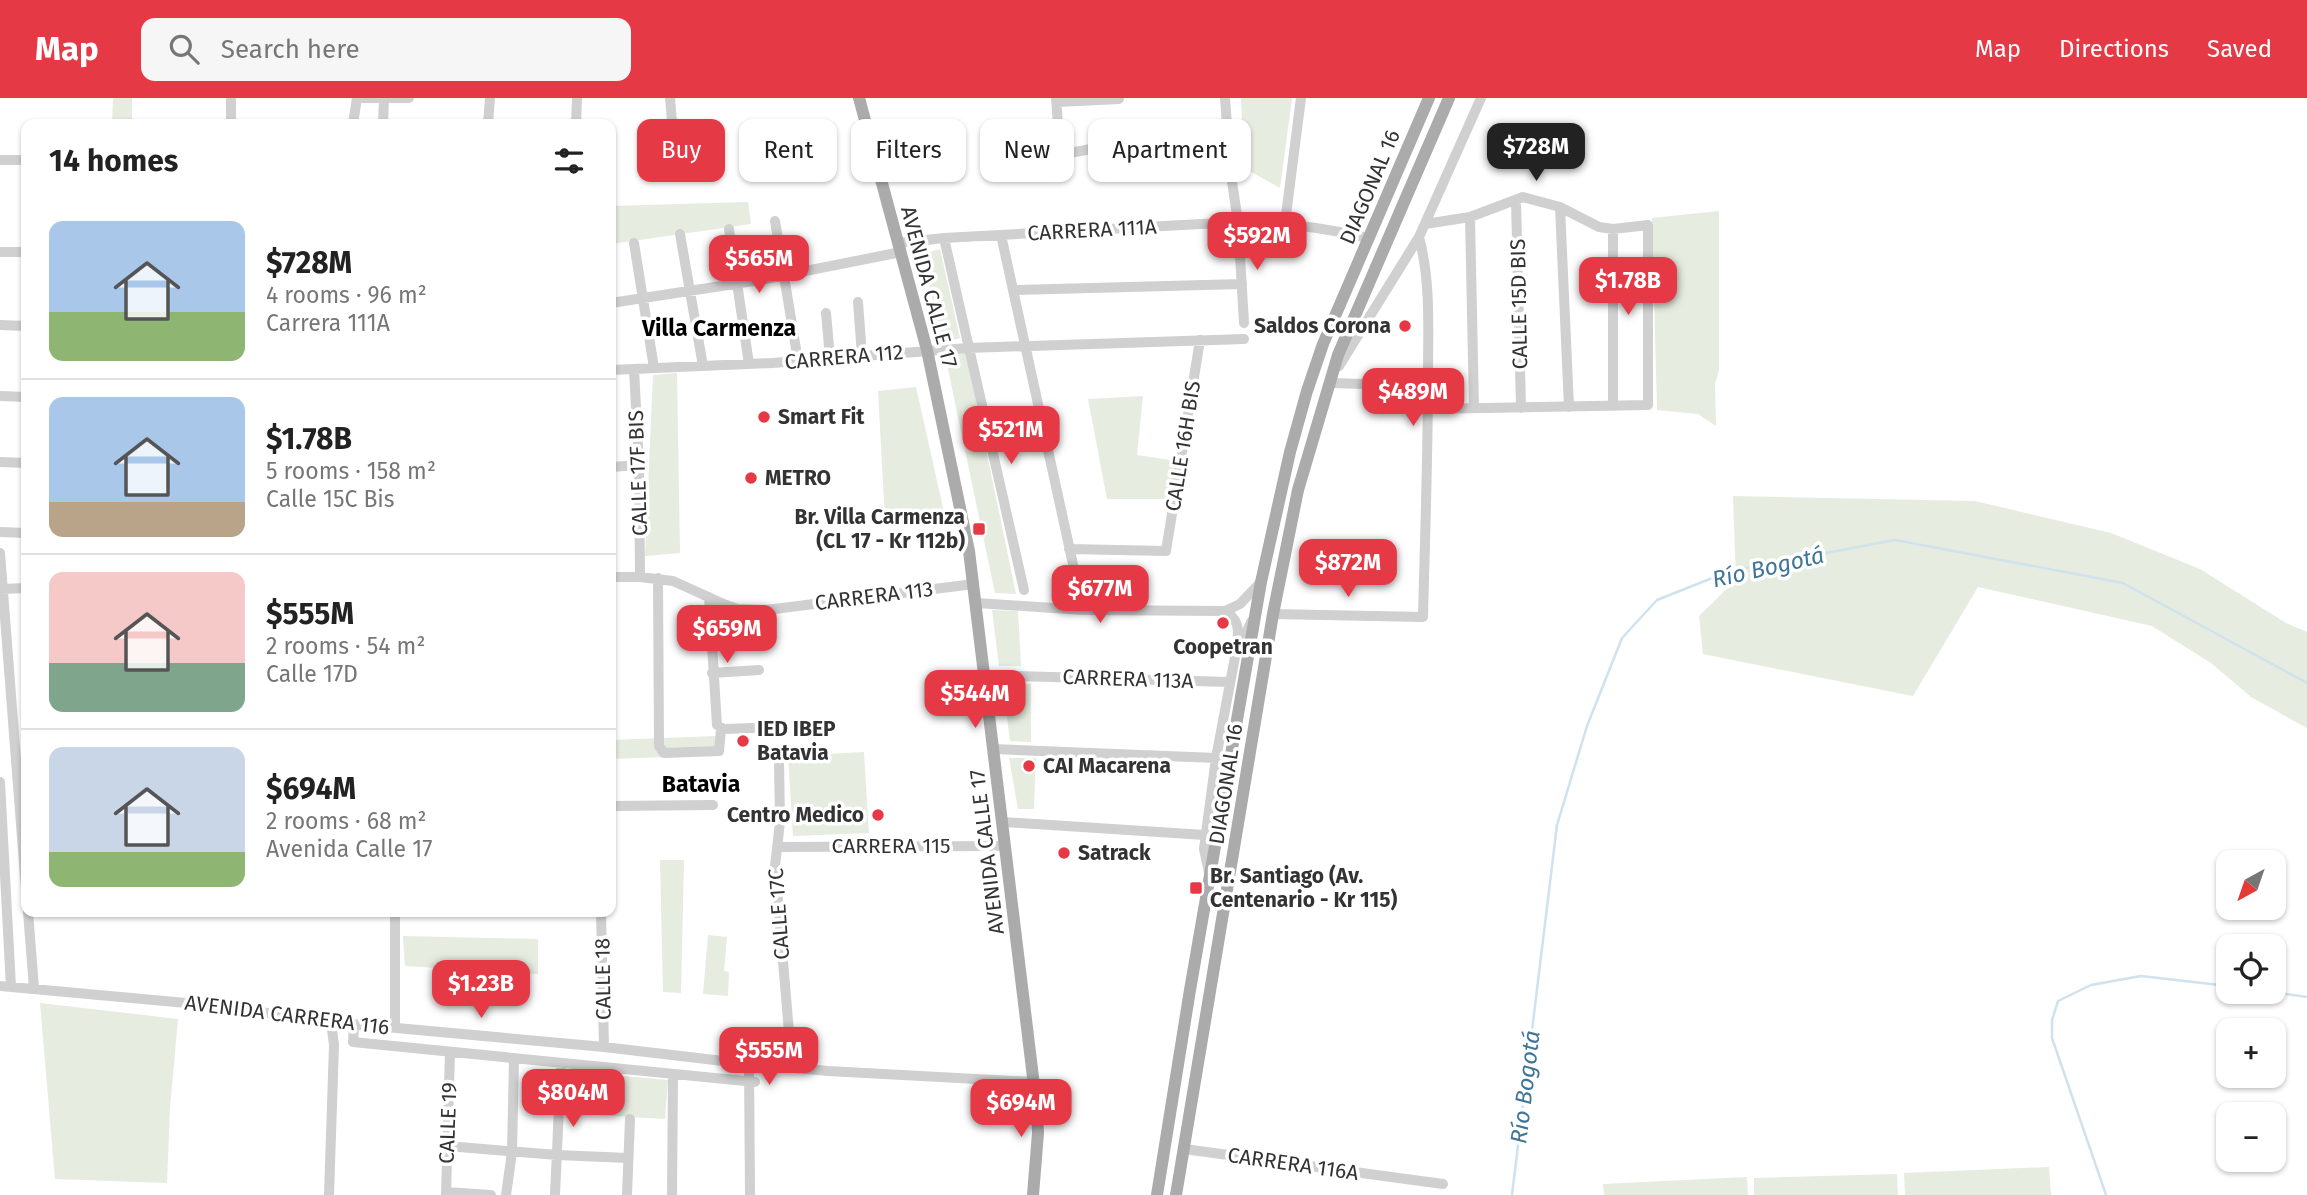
<!DOCTYPE html>
<html lang="en">
<head>
<meta charset="utf-8">
<style>
  :root { --surface:#fff; --page:#f6f6f6; --text:#222; --muted:#767676; --line:#e0e0e0; --accent:#e63946 }
  body { margin:0; font-family:"Fira Sans",sans-serif; background:var(--page); color:var(--text); height:100vh; display:flex; flex-direction:column; font-size:26px; white-space:nowrap }
  * { box-sizing:border-box; margin:0 }
  p { font-size:23px; color:var(--muted) }
  .icon { flex:none; width:38px; height:38px; fill:none; stroke:currentColor; stroke-width:2; stroke-linecap:round; stroke-linejoin:round }
  .map { position:relative; flex:1; overflow:hidden }
  .sheet { position:absolute; left:21px; top:21px; width:595px; height:798px; display:flex; flex-direction:column; background:var(--surface); border-radius:14px; box-shadow:0 2px 5px #0004 }
  .sheet>* { flex:none }
  .banner { position:absolute; left:637px; top:21px; width:665px; height:63px; display:flex; gap:14px }
  .needle { width:46px; rotate:220deg }
  .controls { position:absolute; left:2216px; top:752px; display:grid; gap:14px }
  .controls a { display:grid; place-items:center; width:70px; height:70px; border-radius:14px; background:var(--surface); box-shadow:0 2px 5px #0004; font-size:35px }
  .price { position:absolute; translate:-50% -60px; padding:0 16px; border-radius:14px; background:var(--accent); color:#fff; font-size:23px; line-height:46px; filter:drop-shadow(0 2px 4px #0008) }
  .price::after { content:''; position:absolute; left:50%; top:42px; width:21px; height:16px; margin-left:-10px; background:inherit; clip-path:polygon(0 0,100% 0,50% 100%) }
  .price.active { background:#222; color:#fff }
  ul { padding:0; list-style:none }
  li { display:flex; align-items:center; gap:21px; height:175px; padding:0 28px }
  li+li { border-top:2px solid var(--line) }
  li span { display:grid; place-items:center; flex:none; width:196px; height:140px; border-radius:14px; color:#555 }
  li>.icon { margin-inline-start:auto }
  span .icon { width:84px; height:84px; fill:#fffc; stroke-width:1 }
  li b { font-size:30px }
  h2 { display:flex; justify-content:space-between; align-items:center; height:84px; padding:0 28px; font-size:30px }
  .pill { padding:0 24px; border-radius:14px; background:var(--surface); box-shadow:0 2px 5px #0004; font-size:24px; line-height:63px }
  .pill.active { background:var(--accent); color:#fff }
  header { display:flex; align-items:center; gap:42px; box-sizing:border-box; height:98px; padding:0 35px; background:var(--accent); color:#fff }
  header strong { font-size:33px }
  nav { display:flex; gap:38px; margin-inline-start:auto; font-size:24px }
  .search { width:490px; height:63px; background:var(--page); display:flex; align-items:center; gap:18px; box-sizing:border-box; padding:0 24px; border-radius:14px; color:var(--muted); font-size:26px }
  .map>svg:first-child { display:block }
  .green { fill:#e6ecdf }
  .lines { fill:none; stroke-linecap:round; stroke-linejoin:round }
  .stream { stroke:#cfe2ee; stroke-width:2.5 }
  .minor { stroke:#d0d0d0; stroke-width:10 }
  .major { stroke:#ababab; stroke-width:12 }
  .poi-dot { fill:#e63946; stroke:#fff; stroke-width:2.5 }
  .labels { text-anchor:middle; dominant-baseline:central; stroke-width:7; stroke-linejoin:round; paint-order:stroke }
  .street-label { font-size:21px; fill:#333; stroke:#fff }
  .poi-label { font-size:21px; font-weight:bold; fill:#333; stroke:#fff; text-anchor:start }
  .neighbourhood-label { font-size:23px; font-weight:bold; fill:#000; stroke:#fff }
  .water-label { font-size:23px; font-style:italic; fill:#3f7597; stroke:#fff }
</style>
</head>
<body>
<header>
<strong>Map</strong>
<div class="search"><svg class="icon" aria-label="search" viewBox="0 0 24 24"><circle cx="10" cy="10" r="6"/><path d="M15 15l6 6"/></svg>Search here</div>
<nav><a>Map</a><a>Directions</a><a>Saved</a></nav>
</header>
<div class="map">
<svg width="2307" height="1097" viewBox="0 0 2307 1097">
  <rect width="100%" height="100%" fill="#fff"/>
  <path class="green" d="M113 0H132V26H112Z
    M1241 0H1292L1280 90 1244 70Z
    M748 104 751 126 611 146V108Z
    M1719 113V272L1715 286 1716 328 1698 316 1657 312 1652 120Z
    M940 151 960 240 943 245 922 156Z
    M966 255 1016 496 995 495 945 257Z
    M677 275 680 455 645 458 653 277Z
    M916 289 944 414 885 421 878 293Z
    M1143 298 1137 357 1177 363 1172 401H1107L1088 301Z
    M1733 398 1975 403 2111 435 2200 471 2286 525 2307 534V630L2251 599 2211 565 2152 528 1978 489 1913 598 1703 556 1699 518 1736 482Z
    M992 512 1018 513 1021 568H999Z
    M1031 586V644L1010 643 1003 587Z
    M716 638 717 657 611 661V642Z
    M864 654 869 735 793 738 788 658Z
    M1009 660H1036L1034 711H1018Z
    M660 762H684L681 895 663 894Z
    M708 837 727 839 724 873 729 874 728 898 703 896Z
    M403 838 538 841V876L405 868Z
    M40 905 178 921 170 1010 167 1085 55 1081Z
    M567 973 668 982 665 1021 564 1015Z
    M2049 1069 2051 1097H1905L1904 1075Z
    M1897 1076 1898 1097H1754V1080Z
    M1747 1079 1748 1097H1604L1603 1086Z"/>
  <g class="lines">
    <path class="stream" d="M2273 894 2307 899
      M1512 1097 1557 727 1587 628 1622 540 1657 502 1730 473 1895 442 2123 485 2307 585
      M2106 1097 2052 940V922L2058 903 2091 887 2141 878 2228 888"/>
    <path class="minor" d="M231 0V26
      M359 0H409
      M670 0 674 46
      M1056 0 1060 54 1064 56 1091 51
      M1225 0 1230 70 1238 124 1244 225
      M1057 4 1119 1
      M353 26 357 0
      M383 26 384 1
      M488 26 490 0
      M576 26 577 0
      M0 62H26
      M1516 102 1521 310
      M1560 109 1569 309
      M1470 119 1474 310
      M775 123 798 263
      M1285 125 1301 0
      M1425 126 1470 119 1523 99 1560 109 1599 129 1613 131 1648 127V307L1429 311
      M729 131 749 266
      M1613 131V308
      M680 136 703 268
      M1001 137 1083 512
      M944 140 1024 492
      M634 145 654 270
      M898 145 944 140 1238 124C1283 124 1325 130 1369 140
      M0 154H26
      M1013 192 1242 186
      M858 204 862 258
      M611 205 760 182 901 154
      M826 215 830 260
      M0 227 26 228
      M1339 268 1419 139 1481 0
      M634 271 639 367 640 479
      M611 272 772 265 968 250 1244 241
      M1331 281 1329 285 1365 286 1428 298
      M0 298 26 299
      M0 364 26 365
      M611 369 639 367
      M0 434 26 435
      M1069 451 1166 453 1200 242
      M0 455 26 791
      M611 479H640L673 483 726 507 738 511 766 512 974 486
      M658 480 659 648 664 655 719 653 721 631
      M2 491 26 490
      M709 499 717 627 724 631 753 630
      M977 505 1083 512 1225 513 1240 506 1261 484
      M1225 513C1239 521 1239 532 1237 546
      M1273 516 1423 519C1425 438 1428 358 1428 278 1428 231 1431 184 1419 139
      M712 575 759 572
      M985 577 1229 584
      M994 651 1216 660
      M779 662 780 724 775 768 792 970
      M0 684 11 889
      M611 708 713 707
      M1003 724 1205 737
      M777 749 1005 748
      M1209 775 1204 751 1216 660 1235 559 1251 524
      M28 814 34 890
      M395 814V930
      M601 814 604 949
      M0 888 219 908 331 924 604 949 740 965 828 973 1034 984
      M354 927 353 944 755 984
      M749 966 750 1097
      M447 1048 557 1057 628 1060
      M1184 1051 1443 1086
      M446 1094 491 1097
      M329 1097 334 947 331 924
      M446 1097 450 954
      M506 1097 512 1054 514 960
      M555 1097 561 965
      M627 1097 630 1021
      M672 1097 673 976"/>
    <path class="major" d="M859 0 927 252 969 453 1037 1012 1038 1035 1033 1097
      M1157 1097 1190 892 1261 484 1290 354 1307 293 1323 246 1429 0
      M1176 1097 1273 516 1298 392 1338 257 1449 0"/>
  </g>
  <g class="poi-dot">
    <circle cx="1405" cy="228" r="7"/>
    <circle cx="764" cy="319" r="7"/>
    <circle cx="751" cy="380" r="7"/>
    <rect x="972" y="424" width="14" height="14" rx="3.5"/>
    <circle cx="1223" cy="525" r="7"/>
    <circle cx="743" cy="643" r="7"/>
    <circle cx="1029" cy="668" r="7"/>
    <circle cx="878" cy="717" r="7"/>
    <circle cx="1064" cy="755" r="7"/>
    <rect x="1189" y="783" width="14" height="14" rx="3.5"/>
  </g>
  <g class="labels">
    <g class="street-label">
      <text transform="translate(1370 89) rotate(-67)">DIAGONAL 16</text>
      <text transform="translate(1092 132) rotate(-3)">CARRERA 111A</text>
      <text transform="translate(929 189) rotate(75)">AVENIDA CALLE 17</text>
      <text transform="translate(1519 206) rotate(-91)">CALLE 15D BIS</text>
      <text transform="translate(844 259) rotate(-5)">CARRERA 112</text>
      <text transform="translate(1183 348) rotate(-81)">CALLE 16H BIS</text>
      <text transform="translate(638 375) rotate(-92)">CALLE 17F BIS</text>
      <text transform="translate(874 498) rotate(-7)">CARRERA 113</text>
      <text transform="translate(1128 581) rotate(2)">CARRERA 113A</text>
      <text transform="translate(1226 686) rotate(-81)">DIAGONAL 16</text>
      <text x="891" y="748">CARRERA 115</text>
      <text transform="translate(987 754) rotate(-97)">AVENIDA CALLE 17</text>
      <text transform="translate(779 816) rotate(-94)">CALLE 17C</text>
      <text transform="translate(603 881) rotate(-91)">CALLE 18</text>
      <text transform="translate(287 917) rotate(7)">AVENIDA CARRERA 116</text>
      <text transform="translate(448 1025) rotate(-88)">CALLE 19</text>
      <text transform="translate(1293 1066) rotate(8)">CARRERA 116A</text>
    </g>
    <g class="poi-label">
      <text x="1391" y="228" text-anchor="end">Saldos Corona</text>
      <text x="778" y="319">Smart Fit</text>
      <text x="765" y="380">METRO</text>
      <text x="965" y="419" text-anchor="end">Br. Villa Carmenza<tspan x="965" dy="24">(CL 17 - Kr 112b)</tspan></text>
      <text x="1223" y="549" text-anchor="middle">Coopetran</text>
      <text x="757" y="631">IED IBEP<tspan x="757" dy="24">Batavia</tspan></text>
      <text x="1043" y="668">CAI Macarena</text>
      <text x="864" y="717" text-anchor="end">Centro Medico</text>
      <text x="1078" y="755">Satrack</text>
      <text x="1210" y="778">Br. Santiago (Av.<tspan x="1210" dy="24">Centenario - Kr 115)</tspan></text>
    </g>
    <g class="neighbourhood-label">
      <text x="719" y="230">Villa Carmenza</text>
      <text x="701" y="686">Batavia</text>
    </g>
    <g class="water-label">
      <text transform="translate(1768 469) rotate(-13)">Río Bogotá</text>
      <text transform="translate(1525 989) rotate(-83)">Río Bogotá</text>
    </g>
  </g>
</svg>
<div class="controls">
<a><svg class="needle" viewBox="-14 -14 28 28"><path d="M0-13l5 13h-10z" fill="#e53935"/><path d="M0 13l5-13h-10z" fill="#767676"/></svg></a>
<a><svg class="icon" aria-label="locate" viewBox="0 0 24 24"><circle cx="12" cy="12" r="6"/><path d="M12 2v4M12 18v4M2 12h4M18 12h4"/></svg></a>
<a>+</a>
<a>−</a>
</div>
<b class="price active" style="left:1536px;top:85px">$728M</b>
<b class="price" style="left:1257px;top:174px">$592M</b>
<b class="price" style="left:759px;top:197px">$565M</b>
<b class="price" style="left:1628px;top:219px">$1.78B</b>
<b class="price" style="left:1413px;top:330px">$489M</b>
<b class="price" style="left:1011px;top:368px">$521M</b>
<b class="price" style="left:1348px;top:501px">$872M</b>
<b class="price" style="left:1100px;top:527px">$677M</b>
<b class="price" style="left:727px;top:567px">$659M</b>
<b class="price" style="left:975px;top:632px">$544M</b>
<b class="price" style="left:481px;top:922px">$1.23B</b>
<b class="price" style="left:769px;top:989px">$555M</b>
<b class="price" style="left:573px;top:1031px">$804M</b>
<b class="price" style="left:1021px;top:1041px">$694M</b>
<div class="banner">
<a class="pill active">Buy</a>
<a class="pill">Rent</a>
<a class="pill">Filters</a>
<a class="pill">New</a>
<a class="pill">Apartment</a>
</div>
<section class="sheet">
<h2>14 homes<svg class="icon" aria-label="filters" viewBox="0 0 24 24"><path d="M4 7h16M4 17h16"/><circle cx="9" cy="7" r="2"/><circle cx="15" cy="17" r="2"/></svg></h2>
<ul>
<li><span style="background:linear-gradient(#a9c7e8 65%,#8fb573 0)"><svg class="icon" aria-label="home" viewBox="0 0 24 24"><path d="M3 11l9-7 9 7M6 9v11h12V9"/></svg></span><div><b>$728M</b><p>4 rooms · 96 m²</p><p>Carrera 111A</p></div></li>
<li><span style="background:linear-gradient(#a9c7e8 75%,#b9a48a 0)"><svg class="icon" aria-label="home" viewBox="0 0 24 24"><path d="M3 11l9-7 9 7M6 9v11h12V9"/></svg></span><div><b>$1.78B</b><p>5 rooms · 158 m²</p><p>Calle 15C Bis</p></div></li>
<li><span style="background:linear-gradient(#f6c9c9 65%,#7fa58c 0)"><svg class="icon" aria-label="home" viewBox="0 0 24 24"><path d="M3 11l9-7 9 7M6 9v11h12V9"/></svg></span><div><b>$555M</b><p>2 rooms · 54 m²</p><p>Calle 17D</p></div></li>
<li><span style="background:linear-gradient(#c9d6e8 75%,#8fb573 0)"><svg class="icon" aria-label="home" viewBox="0 0 24 24"><path d="M3 11l9-7 9 7M6 9v11h12V9"/></svg></span><div><b>$694M</b><p>2 rooms · 68 m²</p><p>Avenida Calle 17</p></div></li>
</ul>
</section>
</div>
</body>
</html>
